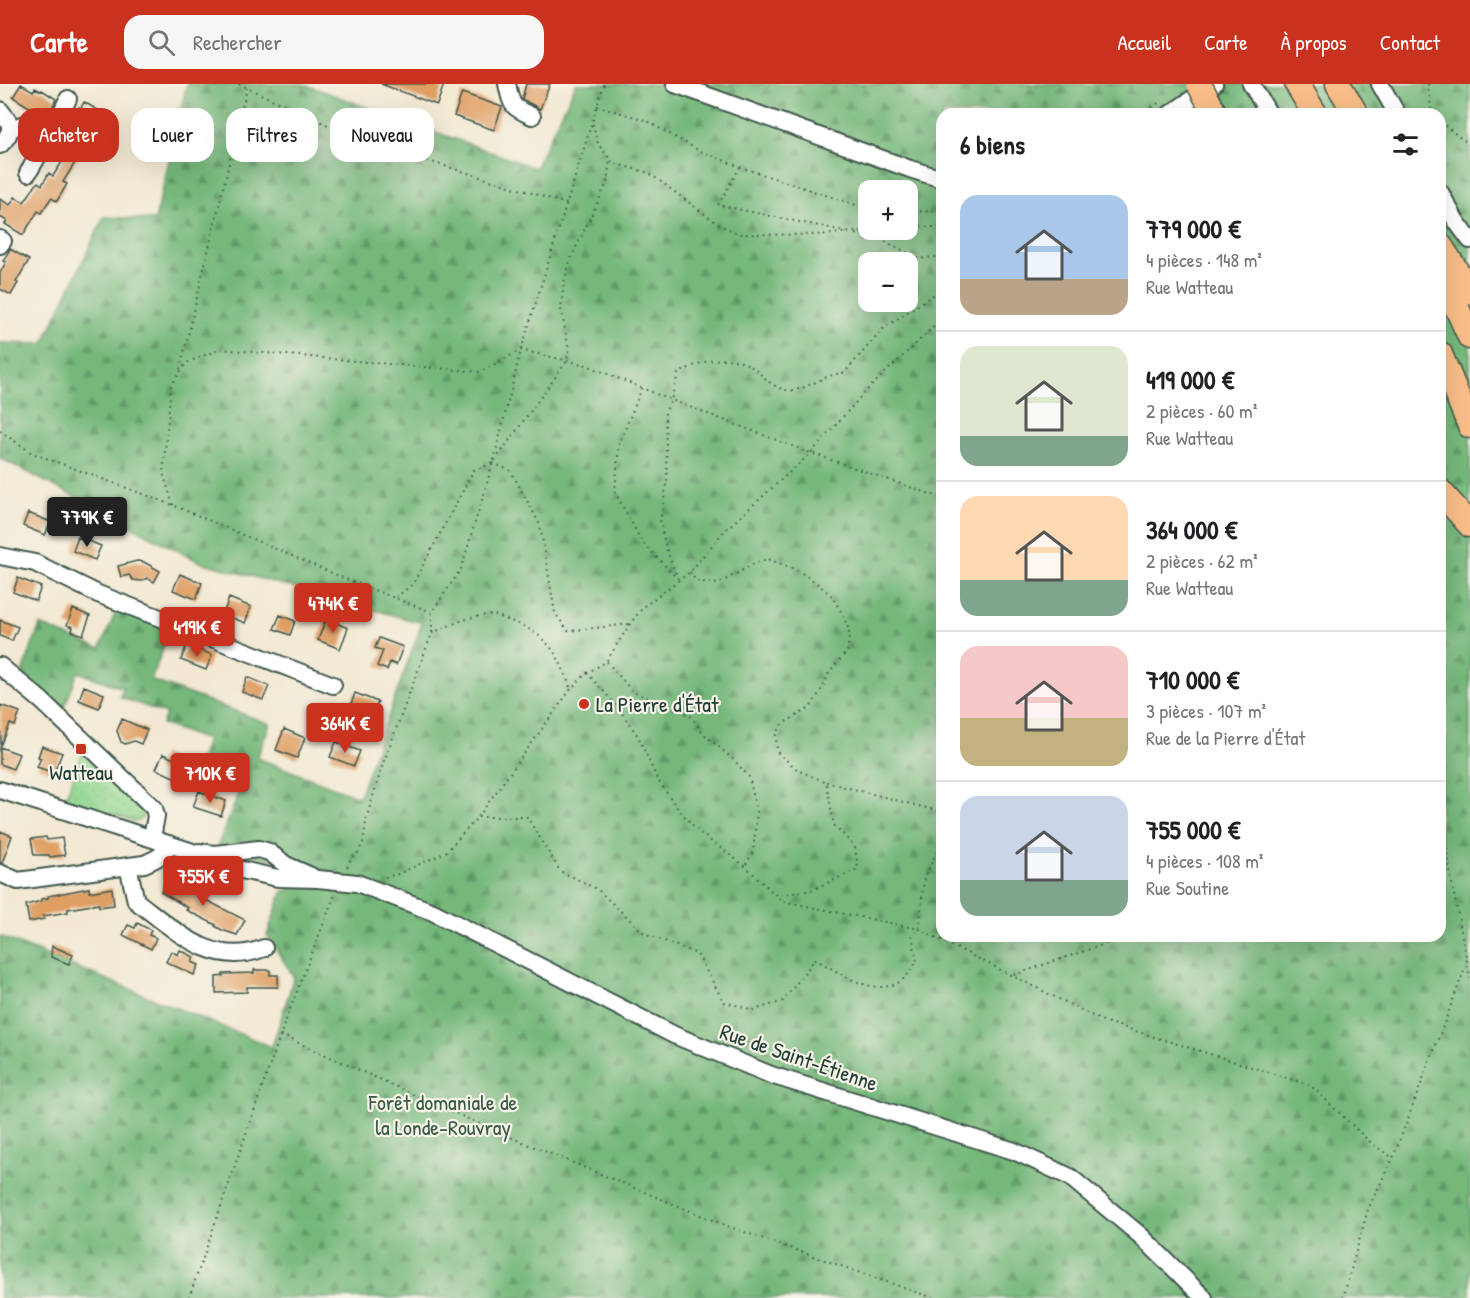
<!DOCTYPE html>
<html lang="fr">
<head>
<meta charset="utf-8">
<style>
  :root { --surface:#fff; --page:#f6f6f6; --text:#202124; --muted:#757577; --line:#e0e0e0; --accent:#c8321e }
  body { margin:0; font-family:"Patrick Hand",sans-serif; background:var(--page); color:var(--text); height:100vh; display:flex; flex-direction:column; font-size:22px; white-space:nowrap }
  * { box-sizing:border-box; margin:0 }
  p { font-size:20px; color:var(--muted) }
  .icon { flex:none; width:33px; height:33px; fill:none; stroke:currentColor; stroke-width:2; stroke-linecap:round; stroke-linejoin:round }
  .map { position:relative; flex:1; overflow:hidden }
  .panel { position:absolute; left:936px; top:24px; width:510px; height:834px; display:flex; flex-direction:column; background:var(--surface); border-radius:18px; box-shadow:0 6px 24px #0002 }
  .panel>* { flex:none }
  .banner { position:absolute; left:18px; top:24px; width:570px; height:54px; display:flex; gap:12px }
  .buttons { position:absolute; left:858px; top:96px; display:grid; gap:12px }
  .buttons a { display:grid; place-items:center; width:60px; height:60px; border-radius:12px; background:var(--surface); box-shadow:0 6px 24px #0002; font-size:30px }
  .price { position:absolute; translate:-50% -51px; padding:0 14px; border-radius:6px; background:var(--accent); color:#fff; font-size:20px; line-height:39px; filter:drop-shadow(0 2px 3px #0008) }
  .price::after { content:''; position:absolute; left:50%; top:36px; width:18px; height:14px; margin-left:-9px; background:inherit; clip-path:polygon(0 0,100% 0,50% 100%) }
  .price.on { background:#222; color:#fff }
  ul { padding:0; list-style:none }
  li { display:flex; align-items:center; gap:18px; height:150px; padding:0 24px }
  li+li { border-top:2px solid var(--line) }
  li span { display:grid; place-items:center; flex:none; width:168px; height:120px; border-radius:18px; color:#555 }
  li>.icon { margin-inline-start:auto }
  span .icon { width:72px; height:72px; fill:#fffc; stroke-width:1 }
  li b { font-size:26px }
  h2 { display:flex; justify-content:space-between; align-items:center; height:72px; padding:0 24px; font-size:26px }
  .tag { padding:0 21px; border-radius:18px; background:var(--surface); box-shadow:0 6px 24px #0002; font-size:21px; line-height:54px }
  .tag.on { background:var(--accent); color:#fff }
  header { display:flex; align-items:center; gap:36px; box-sizing:border-box; height:84px; padding:0 30px; background:var(--accent); color:#fff }
  header strong { font-size:28px }
  nav { display:flex; gap:33px; margin-inline-start:auto; font-size:21px }
  .search { width:420px; height:54px; background:var(--page); display:flex; align-items:center; gap:15px; box-sizing:border-box; padding:0 21px; border-radius:18px; color:var(--muted); font-size:22px }
  .map>svg:first-child { display:block }
  .grass { fill:url(#grass-dots); stroke:#588a62; stroke-width:1.5 }
  .forest { fill:url(#forest-firs); stroke:#4a7a57; stroke-width:1.5; fill-rule:evenodd }
  .building { fill:#df9f64 }
  .lines { fill:none; stroke-linecap:round; stroke-linejoin:round }
  .minor-casing { stroke:#3f574c; stroke-width:20 }
  .highway-casing { stroke:#3f574c; stroke-width:27 }
  .path { stroke:#3f574c; stroke-width:2; stroke-dasharray:1.5 4.5; stroke-linecap:butt }
  .minor { stroke:#fff; stroke-width:16 }
  .highway { stroke:#f8bd88; stroke-width:24 }
  .highway-bridge-casing { stroke:#3f574c; stroke-width:27; stroke-linecap:butt }
  .highway-bridge { stroke:#f8bd88; stroke-width:24 }
  .poi-dot { fill:#c8321e; stroke:#f7f3e8; stroke-width:2 }
  .labels { text-anchor:middle; dominant-baseline:central; stroke-width:4.5; stroke-linejoin:round; paint-order:stroke }
  .poi-label { font-size:22px; fill:#1f3d34; stroke:#f7f3e8; text-anchor:start }
  .street-label { font-size:22px; fill:#1f3d34; stroke:#f7f3e8 }
  .park-label { font-size:22px; fill:#365c46; stroke:#f7f3e8 }
</style>
</head>
<body>
<header>
<strong>Carte</strong>
<div class="search"><svg class="icon" aria-label="search" viewBox="0 0 24 24"><circle cx="10" cy="10" r="6"/><path d="M15 15l6 6"/></svg>Rechercher</div>
<nav><a>Accueil</a><a>Carte</a><a>À propos</a><a>Contact</a></nav>
</header>
<div class="map">
<svg width="1470" height="1214" viewBox="0 0 1470 1214">
  <defs>
    <pattern id="grass-dots" width="8" height="8" patternUnits="userSpaceOnUse" patternTransform="scale(1.5)"><rect width="8" height="8" fill="#92d790"/><path d="M2 2h.1M6 6h.1" fill="none" stroke="#7db97d" stroke-width="1.8" stroke-linecap="round"/></pattern>
    <pattern id="forest-firs" width="22" height="20" patternUnits="userSpaceOnUse" patternTransform="scale(1.5)"><rect width="22" height="20" fill="#75b87a"/><path d="M5 1l3.5 6h-7zM16 11l3.5 6h-7z" fill="#5f9765"/></pattern>
  </defs>
  <rect width="100%" height="100%" fill="#f7f3e8"/>
  <filter id="ink" filterUnits="userSpaceOnUse"><feTurbulence type="fractalNoise" baseFrequency=".0167" numOctaves="2"/><feDisplacementMap in="SourceGraphic" scale="12" xChannelSelector="R" yChannelSelector="G"/><feConvolveMatrix kernelMatrix="1 2 1 2 8 2 1 2 1" color-interpolation-filters="sRGB"/></filter>
  <filter id="wash" filterUnits="userSpaceOnUse"><feTurbulence type="fractalNoise" baseFrequency=".008" numOctaves="4" result="noise"/><feDisplacementMap in="SourceGraphic" scale="24" xChannelSelector="R" yChannelSelector="G"/><feGaussianBlur stdDeviation="1.35" result="paint"/><feColorMatrix in="noise" values="0 0 0 0 0 0 0 0 0 0 0 0 0 0 0 0 0 1.4 0 .05"/><feComposite in="paint" operator="in"/></filter>
  <g filter="url(#wash)">
    <rect width="100%" height="100%" fill="#f3e9d3"/>
    <path class="grass" d="M83 668 142 724 144 730 142 734 136 738 65 715Z"/>
    <path class="forest" d="M187 0H303L535 84 576 0H1470V1214H0V852L272 963 294 893 267 851 282 808 331 788 217 764 245 693 200 676 207 656 162 640 166 630 120 613 123 604 78 588 64 624 22 589 40 541 100 565 118 523 171 544 151 596 270 640 257 674 359 713 422 539 200 478 0 374V259L43 260 104 133 155 136ZM942 30H1440V852H942ZM868 106H908V146H868ZM868 178H908V218H868Z"/>
    <g id="blocks">
      <path class="building" d="M21 0 33 7 35 4 41 7 42 6 56 15 47 34 13 13Z
        M381 0H444L437 21Z
        M526 0H550L540 25 522 15Z
        M462 9 502 23 494 46 454 32Z
        M84 18 101 28 83 57 85 58 82 63 84 64 63 98 67 100 57 117 51 114 41 129 38 127 23 151 5 140 7 137 0 133V115L10 121 15 113 24 118 38 98 42 101 49 89 53 92 64 75 58 71 67 53 62 50 79 23 81 24Z
        M10 165 29 176 16 198 18 199 11 211 0 205V189L6 178 3 177Z
        M28 429 51 438 45 451 23 442Z
        M78 453 101 462 95 476 73 467Z
        M137 477 144 478 160 487 154 498 147 494 142 497 133 496 129 491 121 493 118 482Z
        M180 490 202 499 196 515 173 506Z
        M18 494 41 503 36 517 13 508Z
        M229 514 251 523 245 539 223 530Z
        M73 525 90 532 83 551 72 547 73 543 67 541Z
        M280 531 295 537 290 551 274 545Z
        M326 535 348 544 340 565 318 556Z
        M0 536 18 543 12 557 0 552Z
        M379 554 403 563 396 581 390 578 387 586 377 582 383 567 375 564Z
        M187 561 212 571 206 586 181 576Z
        M247 593 269 602 263 616 242 608Z
        M84 602 104 610 99 624 79 616Z
        M355 609 378 618 372 631 350 623Z
        M0 621 20 628 15 642 10 640 1 662Z
        M122 635 147 646 141 660 134 657 125 660 121 658 117 647Z
        M284 645 305 654 297 674 276 666Z
        M336 658 360 667 354 682 330 673Z
        M42 662 62 669 54 689 37 683 41 674 38 673Z
        M0 663 19 670 13 685 0 680Z
        M163 670 185 680 178 695 156 685Z
        M199 707 226 717 221 732 193 723Z
        M0 747 12 752 2 779H0Z
        M46 753 47 756 62 754 65 771 50 773 49 771H34L31 755Z
        M168 793 196 807 194 810 245 836 237 851 222 846 215 842 216 841 186 826 188 824 161 808Z
        M89 804V808L112 804 114 821 99 823V820L68 825V828L43 832 44 835 29 838 26 821 41 817V815L48 814V812Z
        M137 839 151 846 149 851 156 854 151 865 123 851 128 841 135 844Z
        M52 862 73 871 69 880 51 873Z
        M180 866 194 873 192 878 199 881 194 891 166 878 171 867 178 871Z
        M254 886H270V891H278V903H247V908L216 909V893L223 892V890L254 889Z"/>
    </g>
  </g>
  <g filter="url(#ink)">
    <use href="#blocks" fill-opacity="0" stroke="#3f574c" stroke-width="1.5"/>
    <g class="lines">
      <defs>
        <path id="minor" d="M507 0C512 22 511 23 532 32
          M675 0 910 85 942 95
          M1251 0 1269 30
          M1380 0 1397 30
          M0 26C13 42 14 46 0 61
          M1170 30 1214 0
          M11 44 30 39 51 50 68 15
          M28 89 51 50
          M1440 108 1456 137 1470 156
          M0 155 3 157 0 161
          M0 472 35 479 98 510 333 601
          M0 582 42 617 154 724 156 732 152 754
          M0 706 190 767 210 779 278 794 318 795 357 799 433 828 674 951 771 991 1014 1067 1070 1093 1141 1152 1204 1214
          M198 768 215 770 259 765 269 768 286 781 311 792
          M128 782 136 817C175 846 213 885 264 864
          M0 789 18 797 144 780C156 775 164 772 169 760"/>
        <path id="highway" d="M1297 0 1315 30
          M1338 0 1356 30
          M1440 161 1470 208
          M1440 186 1470 253
          M1440 270 1470 342
          M1440 407 1470 441"/>
      </defs>
      <use href="#minor" class="minor-casing"/>
      <use href="#highway" class="highway-casing"/>
      <path class="path" d="M239 0 358 55 567 120
        M1428 0 1432 30
        M597 22 645 36 696 65 740 83 868 125
        M1142 30 1160 18
        M1440 38 1470 61
        M593 40 598 60 613 79 649 89 718 140 740 150 816 151 880 146
        M740 83 718 121 848 148
        M908 127 942 128
        M908 143H942
        M856 150 881 155 919 175 942 172
        M180 285 247 4
        M642 304 619 360 615 408 642 458 675 492
        M0 347 32 369 173 421 348 496 431 528
        M493 379 511 387 540 441 555 529 568 547 630 540
        M173 421 163 389 171 302 186 279 220 265 480 288 521 266 586 281 671 316 811 369 942 414
        M690 488 696 497 718 500 755 479 768 475 797 486 814 497 831 511 842 529 849 546 848 566 829 589 823 603 810 624 782 640 776 651 777 668 799 687 826 698 834 741 855 763 858 785 812 806 777 811
        M678 495 666 464 660 439 667 396 665 329 671 316 678 290C701 276 732 267 756 286 765 294 773 304 787 306 803 309 825 289 844 289L884 244 942 205
        M396 513 413 500 474 386 493 379 567 277 569 266 561 225 564 198 571 174 607 99 610 75
        M432 549C451 541 472 530 494 531 499 532 506 536 511 537 547 550 558 569 570 603
        M607 578 633 608 690 631 704 650 735 677 749 693 757 728 753 768 745 782
        M587 589 616 621 638 652 657 695 679 726 700 749 745 782 782 817 919 845 1103 937 1310 1001 1371 1059 1393 1074
        M826 698 942 728
        M1440 704 1450 789 1470 894
        M478 733H527L560 787 597 805 644 849 697 870 724 918 754 926 783 917 815 875C839 888 876 916 902 896 908 892 913 883 917 877L912 851 919 845 924 794 942 758
        M347 783 352 773 357 771 363 759 367 732 384 677 432 549V528L461 485 493 379 521 266 604 0
        M385 793 398 790 446 768 478 733 571 605 587 589 606 578 630 540 643 523 690 488 724 447 811 369 865 308 942 235
        M1014 891 1128 852
        M281 951 493 1046 727 1142 933 1214
        M189 1214 285 938 335 810
        M1343 1214 1368 1125 1393 1074 1467 879"/>
      <use href="#minor" class="minor"/>
      <use href="#highway" class="highway"/>
      <defs>
        <path id="highway-bridge" d="M1199 0 1215 30"/>
      </defs>
      <use href="#highway-bridge" class="highway-bridge-casing"/>
      <use href="#highway-bridge" class="highway-bridge"/>
    </g>
  </g>
  <g class="poi-dot">
    <circle cx="584" cy="620" r="6"/>
    <rect x="75" y="659" width="12" height="12" rx="3"/>
  </g>
  <g class="labels">
    <g class="poi-label">
      <text x="596" y="620">La Pierre d'État</text>
      <text x="81" y="688" text-anchor="middle">Watteau</text>
    </g>
    <g class="street-label">
      <text transform="translate(799 973) rotate(19)">Rue de Saint-Étienne</text>
    </g>
    <g class="park-label">
      <text x="443" y="1018">Forêt domaniale de<tspan x="443" dy="25">la Londe-Rouvray</tspan></text>
    </g>
  </g>
</svg>
<div class="buttons">
<a>+</a>
<a>−</a>
</div>
<b class="price on" style="left:87px;top:464px">779K €</b>
<b class="price" style="left:333px;top:550px">474K €</b>
<b class="price" style="left:197px;top:574px">419K €</b>
<b class="price" style="left:345px;top:670px">364K €</b>
<b class="price" style="left:210px;top:720px">710K €</b>
<b class="price" style="left:203px;top:823px">755K €</b>
<div class="banner">
<a class="tag on">Acheter</a>
<a class="tag">Louer</a>
<a class="tag">Filtres</a>
<a class="tag">Nouveau</a>
</div>
<section class="panel">
<h2>6 biens<svg class="icon" aria-label="filters" viewBox="0 0 24 24"><path d="M4 7h16M4 17h16"/><circle cx="9" cy="7" r="2"/><circle cx="15" cy="17" r="2"/></svg></h2>
<ul>
<li><span style="background:linear-gradient(#a9c7e8 70%,#b9a48a 0)"><svg class="icon" aria-label="home" viewBox="0 0 24 24"><path d="M3 11l9-7 9 7M6 9v11h12V9"/></svg></span><div><b>779 000 €</b><p>4 pièces · 148 m²</p><p>Rue Watteau</p></div></li>
<li><span style="background:linear-gradient(#dfe7d0 75%,#7fa58c 0)"><svg class="icon" aria-label="home" viewBox="0 0 24 24"><path d="M3 11l9-7 9 7M6 9v11h12V9"/></svg></span><div><b>419 000 €</b><p>2 pièces · 60 m²</p><p>Rue Watteau</p></div></li>
<li><span style="background:linear-gradient(#ffd9b3 70%,#7fa58c 0)"><svg class="icon" aria-label="home" viewBox="0 0 24 24"><path d="M3 11l9-7 9 7M6 9v11h12V9"/></svg></span><div><b>364 000 €</b><p>2 pièces · 62 m²</p><p>Rue Watteau</p></div></li>
<li><span style="background:linear-gradient(#f6c9c9 60%,#c2b280 0)"><svg class="icon" aria-label="home" viewBox="0 0 24 24"><path d="M3 11l9-7 9 7M6 9v11h12V9"/></svg></span><div><b>710 000 €</b><p>3 pièces · 107 m²</p><p>Rue de la Pierre d'État</p></div></li>
<li><span style="background:linear-gradient(#c9d6e8 70%,#7fa58c 0)"><svg class="icon" aria-label="home" viewBox="0 0 24 24"><path d="M3 11l9-7 9 7M6 9v11h12V9"/></svg></span><div><b>755 000 €</b><p>4 pièces · 108 m²</p><p>Rue Soutine</p></div></li>
</ul>
</section>
</div>
</body>
</html>
